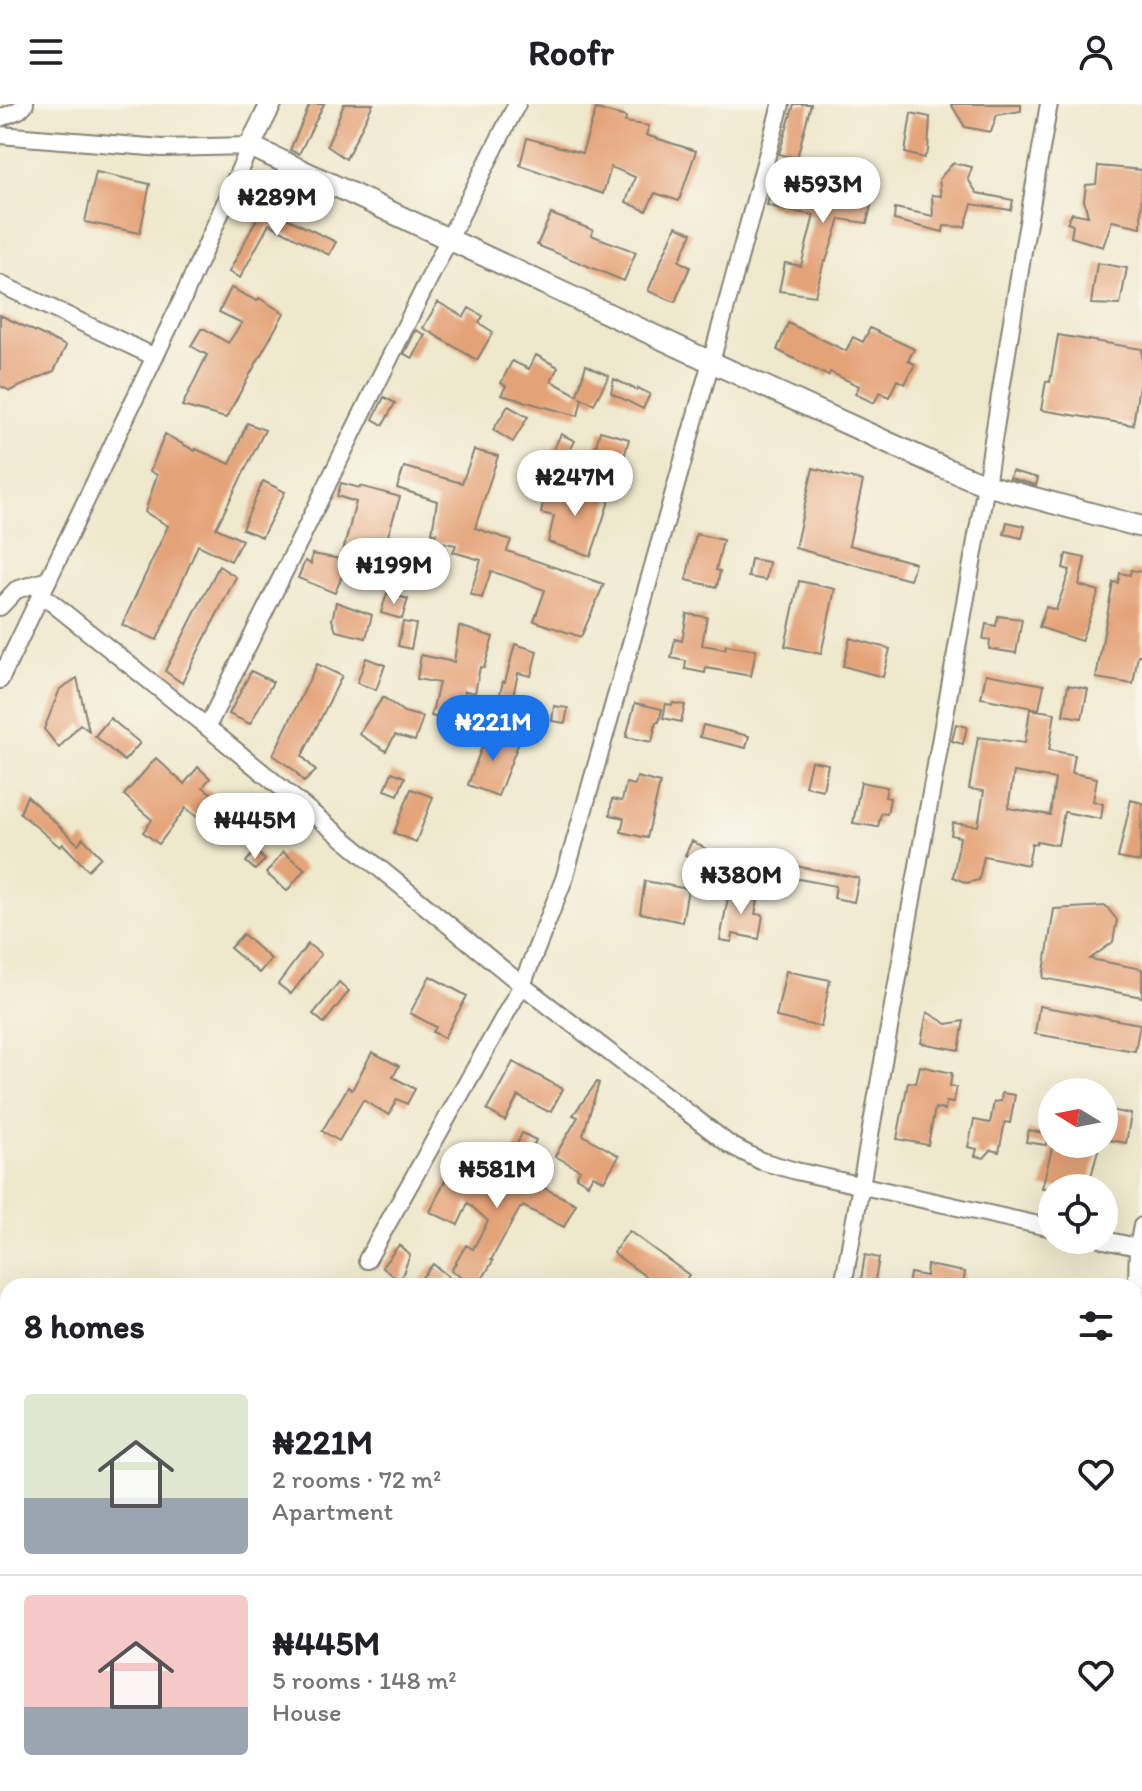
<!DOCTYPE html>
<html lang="en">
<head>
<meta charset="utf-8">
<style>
  :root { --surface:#fff; --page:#f2f2f2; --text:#202124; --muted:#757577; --line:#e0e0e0; --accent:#1a73e8 }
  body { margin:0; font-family:Itim,sans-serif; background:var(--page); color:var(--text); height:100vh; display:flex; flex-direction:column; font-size:30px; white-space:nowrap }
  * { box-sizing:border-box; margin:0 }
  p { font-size:26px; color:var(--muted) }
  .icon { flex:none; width:44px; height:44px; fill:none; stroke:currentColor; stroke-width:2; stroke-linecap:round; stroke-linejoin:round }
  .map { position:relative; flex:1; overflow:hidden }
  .panel { position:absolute; left:0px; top:1174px; width:1142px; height:514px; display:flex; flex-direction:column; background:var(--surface); border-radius:24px 24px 0 0; box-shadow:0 8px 32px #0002 }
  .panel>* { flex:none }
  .needle { width:52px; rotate:280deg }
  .controls { position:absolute; left:1038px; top:974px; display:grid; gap:16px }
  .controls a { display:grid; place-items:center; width:80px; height:80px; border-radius:50%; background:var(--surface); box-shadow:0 8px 32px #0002; font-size:40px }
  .price { position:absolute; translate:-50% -68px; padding:0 18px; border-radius:28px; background:#fff; color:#222; font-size:26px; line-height:52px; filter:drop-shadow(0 2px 4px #0008) }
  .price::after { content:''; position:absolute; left:50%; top:48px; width:24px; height:18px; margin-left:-12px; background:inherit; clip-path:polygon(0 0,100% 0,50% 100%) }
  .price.current { background:var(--accent); color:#fff }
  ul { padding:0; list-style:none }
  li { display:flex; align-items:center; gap:24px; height:200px; padding:0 24px }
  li+li { border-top:2px solid var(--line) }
  li span { display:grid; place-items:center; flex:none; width:224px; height:160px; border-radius:8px; color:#555 }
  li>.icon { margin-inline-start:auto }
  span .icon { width:96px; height:96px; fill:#fffc; stroke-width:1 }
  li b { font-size:34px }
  h2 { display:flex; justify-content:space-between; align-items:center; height:96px; padding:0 24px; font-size:34px }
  header { display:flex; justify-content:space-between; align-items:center; height:104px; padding:0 24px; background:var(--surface); font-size:36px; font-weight:800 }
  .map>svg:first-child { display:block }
  .building { fill:#e4a277; fill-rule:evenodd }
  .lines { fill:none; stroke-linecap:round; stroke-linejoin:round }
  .service-casing { stroke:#858274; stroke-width:12 }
  .minor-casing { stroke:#858274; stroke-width:20 }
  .tertiary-casing { stroke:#858274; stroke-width:24 }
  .service { stroke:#fff; stroke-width:8 }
  .minor { stroke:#fff; stroke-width:16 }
  .tertiary { stroke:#fff; stroke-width:20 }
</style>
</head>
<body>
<header><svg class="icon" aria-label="menu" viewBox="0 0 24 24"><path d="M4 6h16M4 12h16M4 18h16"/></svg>Roofr<svg class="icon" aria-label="person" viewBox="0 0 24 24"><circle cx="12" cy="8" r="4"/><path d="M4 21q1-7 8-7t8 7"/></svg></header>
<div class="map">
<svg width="1142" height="1687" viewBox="0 0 1142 1687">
  <rect width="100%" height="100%" fill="#fbf7ec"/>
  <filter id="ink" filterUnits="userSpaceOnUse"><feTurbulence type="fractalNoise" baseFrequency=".0125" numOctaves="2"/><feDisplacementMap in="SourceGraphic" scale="16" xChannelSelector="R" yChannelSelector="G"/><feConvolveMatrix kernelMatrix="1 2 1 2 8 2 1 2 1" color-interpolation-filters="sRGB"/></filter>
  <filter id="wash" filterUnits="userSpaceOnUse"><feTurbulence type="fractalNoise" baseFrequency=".006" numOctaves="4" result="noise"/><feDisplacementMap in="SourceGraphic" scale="32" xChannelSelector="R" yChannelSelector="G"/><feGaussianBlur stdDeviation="1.8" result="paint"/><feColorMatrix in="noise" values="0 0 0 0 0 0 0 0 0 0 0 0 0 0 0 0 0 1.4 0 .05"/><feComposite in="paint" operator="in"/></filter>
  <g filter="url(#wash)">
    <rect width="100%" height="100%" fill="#eee8cc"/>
    <g id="blocks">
      <path class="building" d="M310 0H324L299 50 290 46Z
        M344 0H373L346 55 327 42Z
        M794 0H811L797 54 779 50Z
        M951 0H1021V7L997 11 991 28 965 23Z
        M596 5 626 13 625 18 649 22 646 31 696 47 679 97 655 89 646 107 626 98 635 73 611 63 603 90 520 61 527 34 582 49Z
        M911 9 930 13 928 47 924 54 905 49Z
        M953 59 972 63 968 75 977 89 1013 96 1011 106 972 100 965 123 944 122 943 128 894 116 895 104 933 112 932 91 941 92 939 75Z
        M838 61 852 65 847 78 875 83 867 119 840 115 826 157H824L815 192 779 187 785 159 801 162 814 111 783 106 767 101 770 88 812 99 817 81 831 73Z
        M1098 62 1142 66 1141 123 1112 117 1103 143 1071 133 1073 121 1067 119 1072 109 1088 112 1084 96 1086 81 1096 80Z
        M96 68 150 80 140 129 85 118Z
        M263 103 336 138 329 151 269 120 240 174 229 168Z
        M551 110 593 126 591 131 636 148 624 177 537 141Z
        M676 122 692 129 679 157 690 163 675 198 648 187Z
        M1097 159 1127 164 1120 201 1091 200Z
        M231 184 257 197 259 194 284 209 226 314 182 302 207 251 191 242 201 225H205L228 239 242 219 219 208Z
        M438 198 464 213 469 204 483 212 479 219 493 228 477 256 423 224Z
        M0 211 66 242 54 267 10 287 0 282Z
        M788 219 846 247 853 233 863 238 870 224 914 245 908 257 915 260 905 280 897 276 889 293 880 288 874 299 855 290 859 282 830 268 828 272 777 246Z
        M416 226 425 231 413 254 404 250Z
        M1058 231 1142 245V275L1140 274 1133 321 1041 306 1046 277 1050 278Z
        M536 251 558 263 551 277 577 291 586 261 609 272 594 300 579 293 582 294 578 312 501 291 506 282 501 279 512 257 529 265Z
        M614 275 637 286 638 284 650 290 643 305 611 289Z
        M384 293 395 299 383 321 373 315Z
        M508 302 528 313 513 338 493 326Z
        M247 319 265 326 216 424 242 436 231 457 198 441 157 536 122 521 168 422 145 408 157 371 150 367 165 330 195 347 196 345 230 360Z
        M600 327 629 335 620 369 591 361Z
        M561 330 575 337 565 355 552 348Z
        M474 346 498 352 475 424 511 436 507 447 604 480 581 533 534 517 545 486 491 467 482 494 470 490 481 456 453 448 456 441 434 437 436 429H432L437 397 397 384 404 363 462 379Z
        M813 364 832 369 831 370 863 377 849 441 915 459 910 476 795 444Z
        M1012 367 1038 374 1036 381 1010 374Z
        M263 377 285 388 262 433 242 425Z
        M341 379 360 384V382L400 393 383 447 368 443 359 470 345 465 335 489 298 474 305 457 311 460 312 450 341 455 356 398 337 392Z
        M562 381 610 394 591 452 548 438 554 412 541 409 546 383 561 386Z
        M1007 418 1025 422 1022 434 1004 430Z
        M696 430 723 436 716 466 720 467 717 483 686 476Z
        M1066 450 1085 454 1079 481 1099 487 1081 537 1039 523 1046 503 1056 506 1070 466 1063 464Z
        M751 455 769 458 766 476 748 473Z
        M219 462 236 473 182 579 165 567Z
        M1131 466 1142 468V551H1138L1133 580 1096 574 1113 478 1118 479 1120 469 1130 471Z
        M799 477 835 485 821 550 785 542Z
        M387 489 408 495 402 515 381 509Z
        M336 498 372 511 366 534 336 527 332 516Z
        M687 510 707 513 702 541 725 545 726 541 756 546 751 572 706 564 705 569 685 565 686 557 671 554 675 535 682 537Z
        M998 512 1022 515 1016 549 989 545 990 536 983 535 986 520 996 522Z
        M403 518 416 520 411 545 398 542Z
        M459 522 493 533 484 564 480 563 475 589 465 587 458 619 431 612 439 579 417 575 421 551 454 558Z
        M850 534 890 545 883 573 843 562Z
        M515 540 537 547 531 572 518 569 510 606 497 603 503 577 505 578Z
        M366 554 385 561 376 586 357 579Z
        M317 560 342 572 302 652 316 667 304 678 294 666 273 651Z
        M251 567 273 578 250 620 229 610Z
        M986 570 1044 581 1039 605 981 594Z
        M77 574 89 627 80 620 59 644 44 625 60 585Z
        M1068 581 1088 585 1082 614 1063 611Z
        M383 593 404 608 423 613 415 637 395 631 386 647 359 630Z
        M635 599 662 605 659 618H656L652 638 626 633Z
        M673 599 685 601 681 618 663 614 666 600 672 601Z
        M554 602 568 604 565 619 552 617Z
        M1030 605 1055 609 1049 646 1075 651 1072 669 1097 674 1093 697 1103 700 1101 715 1064 708 1058 741 1037 737 1036 740 1032 739 1028 761 984 752 979 776 966 779 953 773 960 733 951 731 953 719 978 722 984 687 969 685 978 633 1025 639ZM1014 668 1055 675 1050 711 1008 704Z
        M110 614 140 639 124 657 95 632Z
        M956 620 967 623 963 640 952 637Z
        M703 621 749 632 746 644 700 633Z
        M488 626 519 638 498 692 468 681Z
        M156 654 184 680 198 663 210 674 203 683 231 705 214 727 186 704 159 740 143 728 152 716 124 691Z
        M811 657 828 660 823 686 805 682Z
        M392 668 405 673 398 691 385 686Z
        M637 673 660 679 647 734 621 728 624 714 610 711 612 695 622 697 626 679 635 681Z
        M861 678 887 683 885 693 890 694 887 710 881 709 878 723 853 719Z
        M411 685 433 693 416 738 394 729Z
        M27 692 78 740 83 734 101 753 88 766 63 740 60 743 20 709Z
        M1131 696 1142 699 1140 758 1118 754Z
        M692 737 717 751 709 764 685 751Z
        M255 747 265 756 255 766 246 758Z
        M283 748 305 765 287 787 266 769Z
        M785 760 859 774 854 798 834 794 836 782 783 772Z
        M645 777 688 785 682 818 640 809Z
        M730 782 748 786 746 794 758 797 755 810 763 811 759 835 733 830 732 838 720 836Z
        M1106 802 1117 816 1113 838 1090 855 1142 865V893L1043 874 1054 805Z
        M243 830 271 855 259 869 230 844Z
        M308 840 321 850 291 890 278 880Z
        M786 867 830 876 821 923 776 913Z
        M430 872 467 892 444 934 433 928 436 923 410 909Z
        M339 878 349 887 324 919 313 910Z
        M1039 902 1140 920 1135 947 1035 930Z
        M927 908 947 920 964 917 959 946 921 939Z
        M372 948 399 962 393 973 415 985 407 1000 397 995 389 1011 363 996 339 1037 322 1027 348 983 352 986Z
        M513 958 563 985 551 1007H547L518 992 505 1017 487 1006Z
        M920 962 952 969 950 982 956 983 953 999 946 998 945 1006 935 1004 928 1041 897 1035 908 978 916 979Z
        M597 978 599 979 583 1031 619 1052 604 1077 593 1071 588 1080 576 1073 580 1066 555 1052 578 1013 573 1011Z
        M1002 989 1015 991 1010 1019 1005 1018 999 1048 991 1046 984 1054 975 1052 977 1045 968 1043 974 1016 990 1019 994 998 1001 997Z
        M1104 1005 1131 1010 1126 1039 1104 1035Z
        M1028 1026 1048 1030 1046 1041 1026 1038Z
        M522 1029 536 1036 523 1062 539 1072 536 1080 576 1100 564 1123 523 1102 522 1104H520L491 1156 493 1157 478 1182H476L451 1167 466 1141 473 1145 488 1117 468 1099 458 1121 430 1108 449 1068 502 1093 517 1061 509 1057Z
        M1053 1040H1073L1098 1046 1088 1084H1042Z
        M629 1127 689 1171 681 1182H659L613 1149Z
        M399 1141 410 1151 400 1177 382 1163Z
        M865 1151 879 1154 874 1182H860Z
        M433 1160 448 1172 440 1182H415Z
        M927 1161 965 1168 963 1182H908L910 1169 926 1172Z"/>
    </g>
  </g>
  <g filter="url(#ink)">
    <use href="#blocks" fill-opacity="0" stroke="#858274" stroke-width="2"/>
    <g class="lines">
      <defs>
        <path id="service" d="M0 1270 8 1276
          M109 1687 113 1680"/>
        <path id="minor" d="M0 14 19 6 25 0
          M0 31 162 44 250 42 183 194 0 576
          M0 180 155 253
          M41 490 207 623 522 881 730 1041 761 1057 796 1067 1052 1124
          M0 503 16 486 48 476
          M207 623C311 416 411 207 517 0
          M1104 1136 1142 1144
          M367 1156 522 881 564 775 711 258 781 0
          M843 1182 986 381 1023 147 1049 0
          M1134 1273 1138 1143 1142 1122"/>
        <path id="tertiary" d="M271 0 250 42 711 258 942 363 986 381 1142 423"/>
      </defs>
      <use href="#service" class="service-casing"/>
      <use href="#minor" class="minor-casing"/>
      <use href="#tertiary" class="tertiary-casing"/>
      <use href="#service" class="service"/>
      <use href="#minor" class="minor"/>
      <use href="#tertiary" class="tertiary"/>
    </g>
  </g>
</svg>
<div class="controls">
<a><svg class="needle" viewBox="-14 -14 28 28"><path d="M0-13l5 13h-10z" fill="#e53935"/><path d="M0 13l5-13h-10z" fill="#757577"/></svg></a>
<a><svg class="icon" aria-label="locate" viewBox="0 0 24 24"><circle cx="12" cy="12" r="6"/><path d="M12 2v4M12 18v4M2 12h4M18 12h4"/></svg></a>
</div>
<b class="price" style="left:823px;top:121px">₦593M</b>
<b class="price" style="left:277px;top:134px">₦289M</b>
<b class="price" style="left:575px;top:414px">₦247M</b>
<b class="price" style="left:394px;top:502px">₦199M</b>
<b class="price current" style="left:493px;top:659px">₦221M</b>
<b class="price" style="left:255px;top:757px">₦445M</b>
<b class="price" style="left:741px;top:812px">₦380M</b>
<b class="price" style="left:497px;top:1106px">₦581M</b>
<section class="panel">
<h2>8 homes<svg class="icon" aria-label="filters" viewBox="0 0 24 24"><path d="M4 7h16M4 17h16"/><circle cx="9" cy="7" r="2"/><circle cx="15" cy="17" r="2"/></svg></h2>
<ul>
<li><span style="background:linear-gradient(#dfe7d0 65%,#9aa5b1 0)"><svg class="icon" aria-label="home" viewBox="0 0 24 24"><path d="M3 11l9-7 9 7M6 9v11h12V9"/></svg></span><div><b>₦221M</b><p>2 rooms · 72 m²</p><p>Apartment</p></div><svg class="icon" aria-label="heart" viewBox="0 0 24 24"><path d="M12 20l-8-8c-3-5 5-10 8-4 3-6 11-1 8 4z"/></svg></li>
<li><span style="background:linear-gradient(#f6c9c9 70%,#9aa5b1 0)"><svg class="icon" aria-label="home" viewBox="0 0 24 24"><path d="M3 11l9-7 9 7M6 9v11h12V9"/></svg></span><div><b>₦445M</b><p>5 rooms · 148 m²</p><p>House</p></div><svg class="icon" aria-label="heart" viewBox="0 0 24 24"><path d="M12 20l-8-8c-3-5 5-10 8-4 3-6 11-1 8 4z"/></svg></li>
</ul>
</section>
</div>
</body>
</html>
